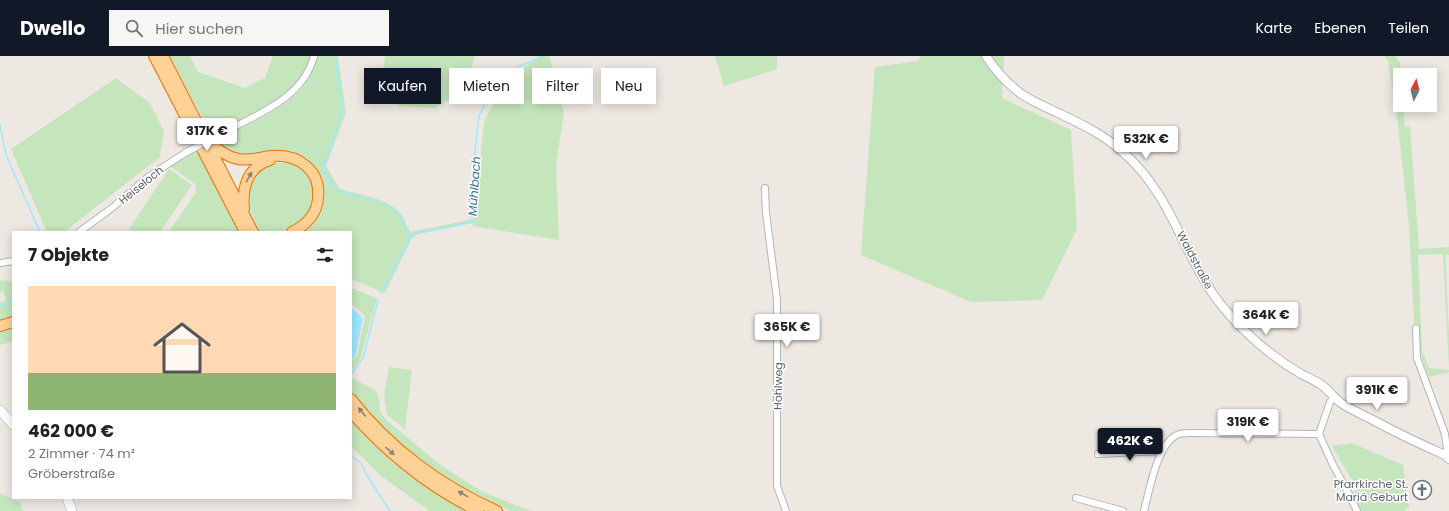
<!DOCTYPE html>
<html lang="de">
<head>
<meta charset="utf-8">
<style>
  :root { --surface:#fff; --page:#f6f6f6; --text:#202124; --muted:#757577; --line:#e0e0e0; --accent:#111827 }
  body { margin:0; font-family:Poppins,sans-serif; background:var(--page); color:var(--text); height:100vh; display:flex; flex-direction:column; font-size:15px; white-space:nowrap }
  * { box-sizing:border-box; margin:0 }
  p { font-size:13px; color:var(--muted) }
  .icon { flex:none; width:22px; height:22px; fill:none; stroke:currentColor; stroke-width:2; stroke-linecap:round; stroke-linejoin:round }
  .map { position:relative; flex:1; overflow:hidden }
  .side { position:absolute; left:12px; top:175px; width:340px; height:268px; display:flex; flex-direction:column; background:var(--surface); border-radius:0px; box-shadow:0 2px 10px #0003 }
  .side>* { flex:none }
  .banner { position:absolute; left:364px; top:12px; width:380px; height:36px; display:flex; gap:8px }
  .needle { width:26px; rotate:7deg }
  .fabs { position:absolute; left:1393px; top:12px; display:grid; gap:8px }
  .fabs a { display:grid; place-items:center; width:44px; height:44px; border-radius:0px; background:var(--surface); box-shadow:0 2px 10px #0003; font-size:20px }
  .price { position:absolute; translate:-50% -34px; padding:0 9px; border-radius:4px; background:#fff; color:#222; font-size:13px; line-height:26px; filter:drop-shadow(0 1px 2px #0008) }
  .price::after { content:''; position:absolute; left:50%; top:24px; width:12px; height:9px; margin-left:-6px; background:inherit; clip-path:polygon(0 0,100% 0,50% 100%) }
  .price.current { background:var(--accent); color:#fff }
  ul { padding:0; list-style:none }
  li { display:grid; align-content:center; gap:8px; height:212px; padding:0 16px }
  li+li { border-top:1px solid var(--line) }
  li span { display:grid; place-items:center; height:124px; border-radius:0px; color:#555 }
  li>.icon { margin-inline-start:auto }
  span .icon { width:72px; height:72px; fill:#fffc; stroke-width:1 }
  li b { font-size:17px }
  h2 { display:flex; justify-content:space-between; align-items:center; height:48px; padding:0 16px; font-size:17px }
  .tag { padding:0 14px; border-radius:0px; background:var(--surface); box-shadow:0 2px 10px #0003; font-size:14px; line-height:36px }
  .tag.current { background:var(--accent); color:#fff }
  header { display:flex; align-items:center; gap:24px; box-sizing:border-box; height:56px; padding:0 20px; background:var(--accent); color:#fff }
  header strong { font-size:19px }
  nav { display:flex; gap:22px; margin-inline-start:auto; font-size:14px }
  .search { width:280px; height:36px; background:var(--page); display:flex; align-items:center; gap:10px; box-sizing:border-box; padding:0 14px; border-radius:0px; color:var(--muted); font-size:15px }
  .map>svg:first-child { display:block }
  .green { fill:#c5e5bd }
  .water { fill:#9ee9ff }
  .lines { fill:none; stroke-linecap:round; stroke-linejoin:round }
  .stream { stroke:#9ee9ff; stroke-width:1.5 }
  .minor-casing { stroke:#b2b6b9; stroke-width:8 }
  .tertiary-casing { stroke:#b2b6b9; stroke-width:10 }
  .secondary-casing { stroke:#b0b6b9; stroke-width:10 }
  .trunk-casing { stroke:#ed7100; stroke-width:12 }
  .minor { stroke:#fff; stroke-width:6 }
  .tertiary { stroke:#fff; stroke-width:8 }
  .secondary { stroke:#fff; stroke-width:9 }
  .trunk { stroke:#fed296; stroke-width:10 }
  .minor-bridge-casing { stroke:#b2b6b9; stroke-width:8; stroke-linecap:butt }
  .minor-bridge { stroke:#fff; stroke-width:6 }
  .oneway { fill:#8a8272 }
  .labels { text-anchor:middle; dominant-baseline:central; stroke-width:3; stroke-linejoin:round; paint-order:stroke }
  .street-label { font-size:11px; fill:#595f62; stroke:#fff }
  .worship-label { font-size:11px; fill:#5b616d; stroke:#fff; text-anchor:end }
  .water-label { font-size:12px; font-style:italic; fill:#357896; stroke:#fff }
</style>
</head>
<body>
<header>
<strong>Dwello</strong>
<div class="search"><svg class="icon" aria-label="search" viewBox="0 0 24 24"><circle cx="10" cy="10" r="6"/><path d="M15 15l6 6"/></svg>Hier suchen</div>
<nav><a>Karte</a><a>Ebenen</a><a>Teilen</a></nav>
</header>
<div class="map">
<svg width="1449" height="455" viewBox="0 0 1449 455">
  <rect width="100%" height="100%" fill="#ede8e1"/>
  <path class="green" d="M170 0H190L198 16 245 32 265 22 273 0H313L309 12 286 42 212 80Z
    M317 0H338L346 57 326 110 340 133C358 138 391 143 402 159 405 164 407 170 410 176L474 163 484 66 504 25 540 0H549L564 57 556 108 559 184 473 170V167L418 178 412 182 385 237 351 223V176H304C331 160 330 126 309 106L231 98 215 84C244 70 296 50 310 20 313 14 315 7 317 0Z
    M385 0H475L465 33 436 52 399 50 381 30Z
    M715 0H777V13L724 30Z
    M920 0H1004L1002 42 1071 74 1077 173 1042 244 971 246 861 199 875 11 919 5Z
    M1384 0H1395L1400 7V49H1403L1405 70 1410 71 1419 193 1449 191V199H1445L1449 278V311L1443 198 1418 199 1422 295 1429 312 1449 314V316L1429 321 1415 281 1409 170 1397 60 1388 4Z
    M116 22 150 47 164 75 160 101 64 176H47L11 93Z
    M197 94 239 176H169L196 136 195 128 170 110Z
    M273 107H291L306 116 313 129V153C293 174 289 176 260 176 246 146 235 123 273 107Z
    M169 113 192 129 160 176H134L129 173Z
    M0 224 13 226V263L0 267V247L6 244 3 235 0 236Z
    M351 232 377 242 360 304 351 315V305L357 300 365 260 351 247Z
    M13 271V285L0 289V275Z
    M389 311 412 314 405 373 387 359 384 338Z
    M351 322 375 334 378 339 380 355 385 363 438 407 459 421 483 436 531 455H511L504 452 470 436 427 408 397 385 380 368 358 344 351 335Z
    M351 365C384 402 422 433 467 455H429L427 453 381 420 351 390Z
    M1352 387 1403 409 1409 451 1404 455H1361L1352 437 1357 433 1332 390Z
    M0 437 20 446 22 454 25 455H0Z"/>
  <path class="water" d="M351 252 360 259 363 262 356 298 351 304Z"/>
  <g class="lines">
    <path class="stream" d="M335 0 342 56 338 70 324 106C323 117 332 127 338 135 357 141 385 143 399 159 404 165 406 175 410 182
      M0 69 6 99 40 176
      M381 237 410 182 414 178 472 166 474 104 479 60 499 20 542 0
      M0 250 13 245
      M352 317 363 302 378 244
      M351 400 361 407 368 421 390 455"/>
    <defs>
      <path id="minor" d="M220 78C256 59 303 43 314 0
        M765 132 766 157 777 243V430L786 455
        M79 176 112 152 148 121 185 97
        M0 207 13 205
        M1416 272 1417 302 1445 378 1447 393 1445 399
        M1334 341 1330 346 1319 378 1334 411 1348 436 1357 455
        M1098 398 1162 395
        M1076 442 1123 455
        M1144 455C1149 435 1157 391 1175 380 1179 377 1185 377 1190 377L1319 378"/>
      <path id="tertiary" d="M986 0C995 14 1006 26 1020 37 1031 45 1046 51 1058 57 1082 68 1106 80 1125 98 1169 137 1181 191 1213 238 1234 268 1268 299 1301 318 1307 321 1314 324 1320 328 1328 333 1333 341 1341 347 1350 353 1361 358 1371 363 1395 376 1420 388 1445 399L1449 403"/>
      <path id="secondary" d="M0 354 13 369
        M67 442 72 455"/>
      <path id="trunk" d="M154 0 245 176
        M163 0 253 176
        M210 86C218 94 227 101 238 103 250 105 261 101 272 100 298 98 321 114 318 142 317 159 306 169 292 176
        M244 153C242 132 247 111 270 104
        M0 270 13 266
        M351 343C389 392 441 430 497 455
        M351 356C387 397 429 431 478 455"/>
    </defs>
    <use href="#minor" class="minor-casing"/>
    <use href="#tertiary" class="tertiary-casing"/>
    <use href="#secondary" class="secondary-casing"/>
    <use href="#trunk" class="trunk-casing"/>
    <use href="#minor" class="minor"/>
    <use href="#tertiary" class="tertiary"/>
    <use href="#secondary" class="secondary"/>
    <use href="#trunk" class="trunk"/>
    <defs>
      <path id="minor-bridge" d="M185 97 220 78"/>
    </defs>
    <use href="#minor-bridge" class="minor-bridge-casing"/>
    <use href="#minor-bridge" class="minor-bridge"/>
  </g>
  <defs><path id="oneway-solid" d="M-6-.8H1V-3.2L6.5 0L1 3.2V.8H-6Z"/></defs>
  <g class="oneway">
    <use href="#oneway-solid" transform="translate(249 121) rotate(-61)"/>
    <use href="#oneway-solid" transform="translate(362 356) rotate(-131)"/>
    <use href="#oneway-solid" transform="translate(390 395) rotate(42)"/>
    <use href="#oneway-solid" transform="translate(463 438) rotate(-151)"/>
  </g>
  <defs>
    <symbol id="church-ring" viewBox="-11 -11 22 22"><circle r="9.5" fill="#fff" stroke="#6b7280" stroke-width="1.5"/><path d="M-1.2-6h2.4v3.5h3.3v2.4h-3.3V6h-2.4V-.1h-3.3v-2.4h3.3Z" fill="#6b7280"/></symbol>
  </defs>
  <g fill-rule="evenodd">
    <use href="#church-ring" x="1411" y="423" width="22" height="22"/>
  </g>
  <g class="labels">
    <g class="street-label">
      <text transform="translate(141 129) rotate(-39)">Heiseloch</text>
      <text transform="translate(1195 204) rotate(62)">Waldstraße</text>
      <text transform="translate(778 330) rotate(-89)">Hohlweg</text>
    </g>
    <g class="worship-label">
      <text x="1408" y="428">Pfarrkirche St.<tspan x="1408" dy="13">Mariä Geburt</tspan></text>
    </g>
    <g class="water-label">
      <text transform="translate(474 130) rotate(-86)">Mühlbach</text>
    </g>
  </g>
</svg>
<div class="fabs">
<a><svg class="needle" viewBox="-14 -14 28 28"><path d="M0-13l5 13h-10z" fill="#e53935"/><path d="M0 13l5-13h-10z" fill="#757577"/></svg></a>
</div>
<b class="price" style="left:207px;top:96px">317K €</b>
<b class="price" style="left:1146px;top:104px">532K €</b>
<b class="price" style="left:1266px;top:280px">364K €</b>
<b class="price" style="left:787px;top:292px">365K €</b>
<b class="price" style="left:1377px;top:355px">391K €</b>
<b class="price" style="left:1248px;top:387px">319K €</b>
<b class="price current" style="left:1130px;top:406px">462K €</b>
<div class="banner">
<a class="tag current">Kaufen</a>
<a class="tag">Mieten</a>
<a class="tag">Filter</a>
<a class="tag">Neu</a>
</div>
<section class="side">
<h2>7 Objekte<svg class="icon" aria-label="filters" viewBox="0 0 24 24"><path d="M4 7h16M4 17h16"/><circle cx="9" cy="7" r="2"/><circle cx="15" cy="17" r="2"/></svg></h2>
<ul>
<li><span style="background:linear-gradient(#ffd9b3 70%,#8fb573 0)"><svg class="icon" aria-label="home" viewBox="0 0 24 24"><path d="M3 11l9-7 9 7M6 9v11h12V9"/></svg></span><div><b>462 000 €</b><p>2 Zimmer · 74 m²</p><p>Gröberstraße</p></div></li>
</ul>
</section>
</div>
</body>
</html>
